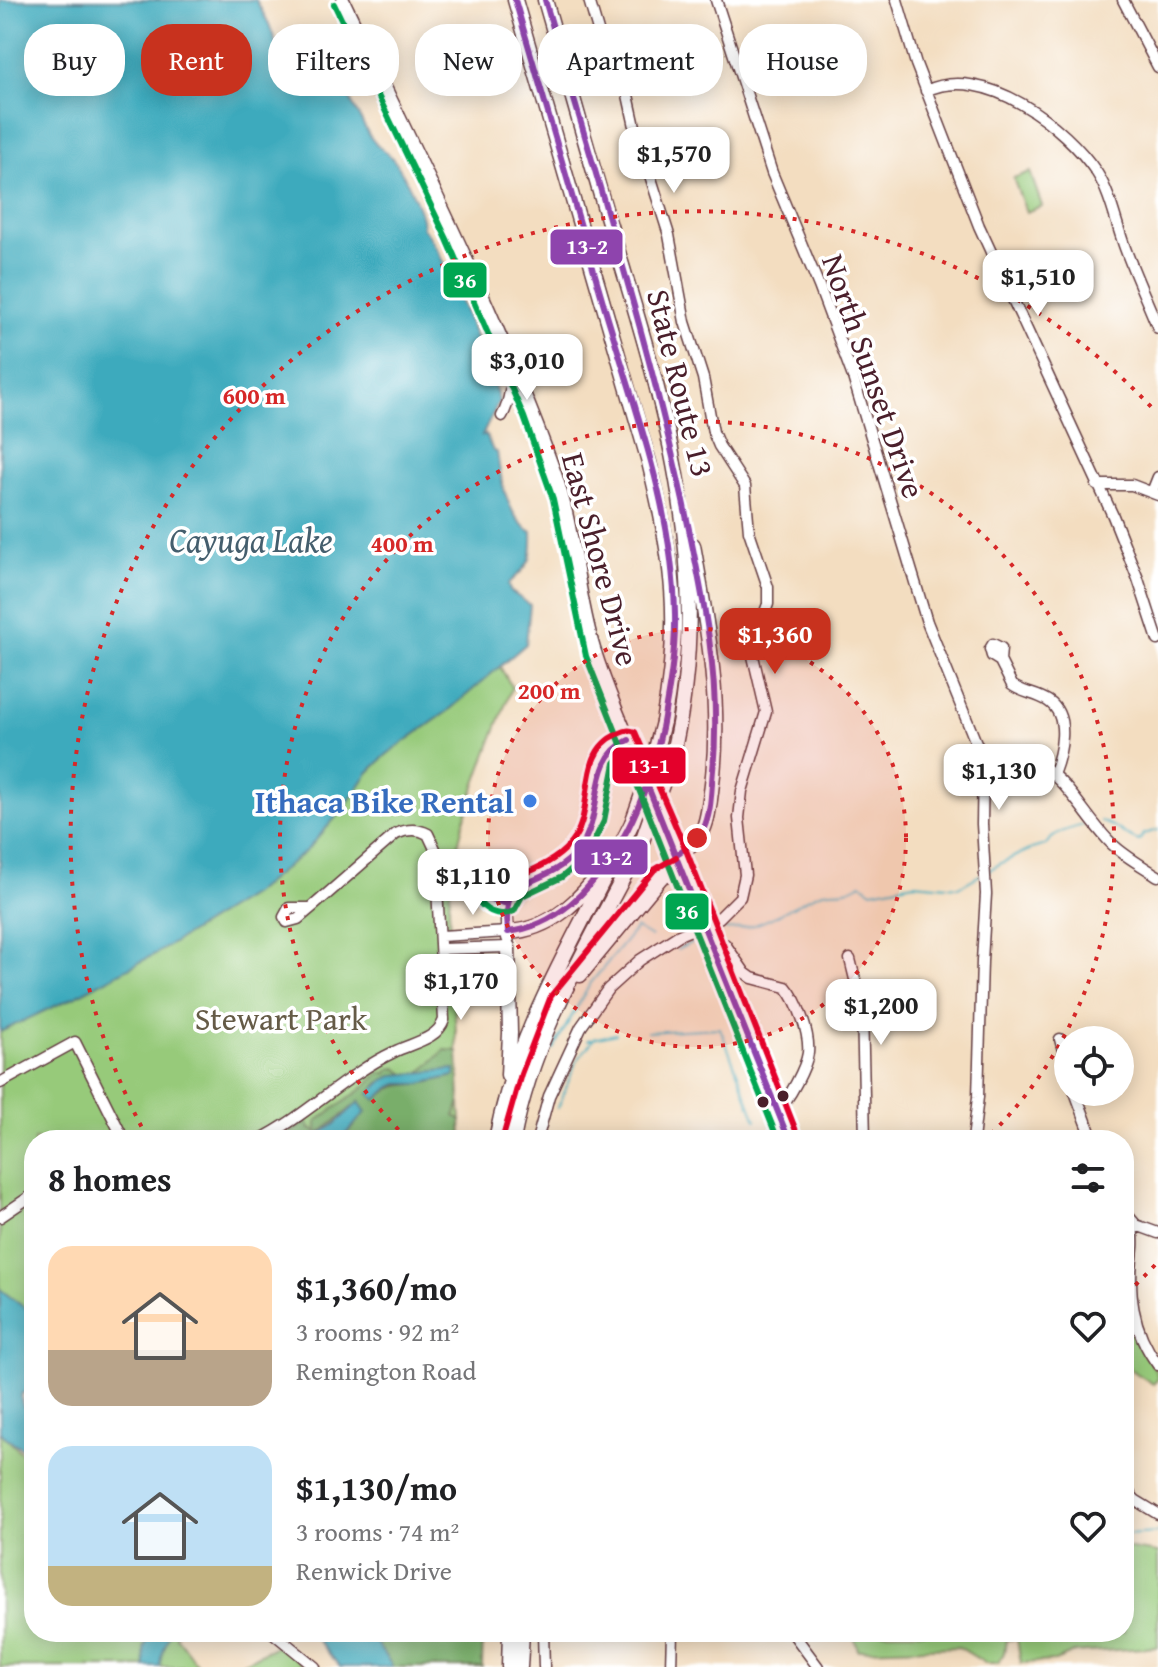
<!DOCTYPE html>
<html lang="en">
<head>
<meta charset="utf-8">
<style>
  :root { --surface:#fff; --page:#f2f2f2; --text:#202124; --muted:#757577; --accent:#c8321e }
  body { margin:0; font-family:"Gentium Book Plus",serif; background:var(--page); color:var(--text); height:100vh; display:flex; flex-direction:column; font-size:30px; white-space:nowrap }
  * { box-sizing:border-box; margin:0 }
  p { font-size:26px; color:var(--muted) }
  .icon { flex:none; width:44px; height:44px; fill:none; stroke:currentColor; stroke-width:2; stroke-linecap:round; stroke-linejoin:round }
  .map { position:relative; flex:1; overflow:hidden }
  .side { position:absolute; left:24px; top:1130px; width:1110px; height:512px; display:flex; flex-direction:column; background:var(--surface); border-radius:32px; box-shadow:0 4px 20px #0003 }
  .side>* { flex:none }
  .hud { position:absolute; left:24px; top:24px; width:1110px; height:72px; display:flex; gap:16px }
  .tools { position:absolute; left:1054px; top:1026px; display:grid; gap:16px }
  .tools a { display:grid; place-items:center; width:80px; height:80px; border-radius:50%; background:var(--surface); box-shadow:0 4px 20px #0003; font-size:40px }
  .price { position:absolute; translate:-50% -68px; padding:0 18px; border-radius:16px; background:#fff; color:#222; font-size:26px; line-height:52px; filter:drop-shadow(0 2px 4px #0008) }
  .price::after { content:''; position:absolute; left:50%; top:48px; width:24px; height:18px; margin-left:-12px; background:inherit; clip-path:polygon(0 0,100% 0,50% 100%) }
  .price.active { background:var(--accent); color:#fff }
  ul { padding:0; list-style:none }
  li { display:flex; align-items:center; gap:24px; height:200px; padding:0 24px }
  li span { display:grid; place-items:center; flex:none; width:224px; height:160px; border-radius:24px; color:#555 }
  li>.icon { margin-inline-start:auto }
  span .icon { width:96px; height:96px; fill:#fffc; stroke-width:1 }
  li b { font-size:34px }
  h2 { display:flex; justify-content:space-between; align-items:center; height:96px; padding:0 24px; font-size:34px }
  .pill { padding:0 28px; border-radius:32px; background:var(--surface); box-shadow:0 4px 20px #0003; font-size:28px; line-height:72px }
  .pill.active { background:var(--accent); color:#fff }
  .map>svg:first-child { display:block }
  .green { fill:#97ca7a; stroke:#707452; stroke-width:2 }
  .forest { fill:#79ae6a; stroke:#62664a; stroke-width:2 }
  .water { fill:#3daabd; stroke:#446474; stroke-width:2 }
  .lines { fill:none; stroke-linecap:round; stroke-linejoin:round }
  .stream { stroke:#3daabd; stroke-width:2 }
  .minor-casing { stroke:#633c41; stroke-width:13 }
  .major-casing { stroke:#633c41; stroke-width:15 }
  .highway-casing { stroke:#633c41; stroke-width:17 }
  .minor { stroke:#fff; stroke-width:10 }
  .major { stroke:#fff; stroke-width:12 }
  .highway { stroke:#fff; stroke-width:14 }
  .highway-bridge-casing { stroke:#633c41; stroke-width:17; stroke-linecap:butt }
  .highway-bridge { stroke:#fff; stroke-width:14 }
  .bus-1-casing { stroke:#fff; stroke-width:12 }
  .bus-2-casing { stroke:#fff; stroke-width:12 }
  .bus-3-casing { stroke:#fff; stroke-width:12 }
  .bus-1 { stroke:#8e44ad; stroke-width:6 }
  .bus-2 { stroke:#00a651; stroke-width:6 }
  .bus-3 { stroke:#e4002b; stroke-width:6 }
  .ring { fill:none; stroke:#d62828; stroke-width:4; stroke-dasharray:4 8 }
  .shop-dot { fill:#3f7fe0; stroke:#fff; stroke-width:3 }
  .bus-dot { fill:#4a1f2b; stroke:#fff; stroke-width:3 }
  .labels { text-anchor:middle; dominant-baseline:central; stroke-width:7; stroke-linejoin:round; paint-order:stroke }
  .street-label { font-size:32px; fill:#4a1f2b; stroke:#fff }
  .shop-label { font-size:32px; font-weight:bold; fill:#366cbe; stroke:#fff; text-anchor:end }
  .park-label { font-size:32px; fill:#655b47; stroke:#fff }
  .water-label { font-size:34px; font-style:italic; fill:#445e6d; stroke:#fff }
  .centre { fill:#d62828; stroke:#fff; stroke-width:4 }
  .ring-label { font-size:24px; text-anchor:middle; font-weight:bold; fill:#d62828; stroke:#fff; stroke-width:7; stroke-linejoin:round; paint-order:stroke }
  .line-badge { stroke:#fff; stroke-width:3 }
  .badge-label { font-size:22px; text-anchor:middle; font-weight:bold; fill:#fff }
</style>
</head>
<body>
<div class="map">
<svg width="1158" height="1667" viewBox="0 0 1158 1667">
  <rect width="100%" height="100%" fill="#fff"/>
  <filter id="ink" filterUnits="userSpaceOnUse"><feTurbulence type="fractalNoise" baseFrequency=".0125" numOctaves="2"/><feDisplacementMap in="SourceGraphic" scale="16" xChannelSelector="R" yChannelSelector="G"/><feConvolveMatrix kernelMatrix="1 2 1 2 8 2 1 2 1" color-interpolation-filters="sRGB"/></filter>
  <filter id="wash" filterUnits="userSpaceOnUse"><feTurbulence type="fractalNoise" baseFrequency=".006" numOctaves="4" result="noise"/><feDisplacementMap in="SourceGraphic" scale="32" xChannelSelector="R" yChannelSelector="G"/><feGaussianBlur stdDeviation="1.8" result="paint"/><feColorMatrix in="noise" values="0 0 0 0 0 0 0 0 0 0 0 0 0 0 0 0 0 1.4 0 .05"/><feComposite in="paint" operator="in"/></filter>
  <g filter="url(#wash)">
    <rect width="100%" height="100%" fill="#f3ddc0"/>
    <path class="green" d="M1030 172 1042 206 1026 212 1013 178Z
      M499 665 512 687C485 760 453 830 449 908L462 1140H34V1353L0 1327V1032L157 953 254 893 307 850 344 808 368 773 386 755 448 711Z
      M484 881a13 13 0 1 1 26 0a13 13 0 1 1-26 0Z
      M1124 1297H1126C1127 1315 1131 1331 1139 1347 1144 1357 1158 1368 1158 1379L1153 1384 1124 1365Z
      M0 1432 34 1465V1632H178L176 1636 199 1667H0Z
      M1124 1548 1158 1553V1647L1074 1653 1055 1661 1021 1663 1017 1639 1006 1640 1004 1653 998 1663H985L959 1647 858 1650 853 1632H1124Z
      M280 1644 305 1667H234Z"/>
    <path class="forest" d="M445 1050 458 1051 460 1102 455 1116 461 1120 462 1140H340L354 1126 359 1102 311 1140H281L307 1122 310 1129 317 1132V1121L362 1089 380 1073H387L390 1069 397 1068 405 1074 384 1080 377 1085 376 1100C395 1082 399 1087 423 1083 434 1082 444 1078 455 1076L454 1069 420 1073Z
      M368 1632H483L482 1667H393Z"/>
    <path class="water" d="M0 0H256L269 24 282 60 287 92 301 83C294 65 279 45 298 30H313L369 135C375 144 379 147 387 153 400 163 424 212 423 228 438 240 492 374 499 401L482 436 486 435 493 451 497 452C500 478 507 519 532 532 533 562 530 564 508 584L510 591 530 605 526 644 448 711 386 755 368 773 344 808 307 850 254 893 157 953 74 997 0 1032Z
      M455 1069V1076L420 1084H398L389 1088 376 1100 369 1094 384 1080 395 1075Z
      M359 1102 366 1112 340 1140H311L335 1124Z
      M0 1289 34 1315V1392L22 1393C19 1405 27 1412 34 1421V1457C23 1447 10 1443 0 1432Z
      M151 1632H170L161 1658 160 1667H145L144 1649Z
      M311 1632H368L393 1667H340Z"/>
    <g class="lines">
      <path class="stream" d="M1101 822C1116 824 1125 837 1139 841L1144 834 1158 830
        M989 870C1004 861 1030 848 1046 845 1053 832 1073 828 1087 824
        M716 929C757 934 785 908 820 893 836 887 841 896 861 883L872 891 914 883 959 887 980 875
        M677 950 698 939
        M647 1032 720 1028 756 1120
        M588 1040 616 1034
        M553 1049 590 984 636 928 651 937
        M558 1108 576 1062 593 1040
        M760 1132 763 1140
        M1124 1535 1158 1533"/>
    </g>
  </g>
  <g filter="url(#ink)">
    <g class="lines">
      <defs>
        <path id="minor" d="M716 0 772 173 819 286 853 377 927 622 983 760 982 824 986 894 982 961 978 1097 973 1140
          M897 0 916 64 979 226 1113 516 1138 579 1158 640
          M1123 0 1158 67
          M926 91C984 63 1066 126 1097 173 1111 195 1116 224 1125 248 1135 275 1147 301 1158 328
          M502 416C512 399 508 388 515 371
          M1097 485H1132L1158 495
          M1152 492 1158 477
          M1000 661 1001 648 993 644 990 649 992 656 1000 661 1012 685C1022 693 1036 693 1048 701 1071 716 1061 754 1053 775
          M984 768C1049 737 1071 801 1108 840 1122 855 1141 865 1158 876
          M681 866 789 1140
          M441 936 508 932
          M712 943 717 941 725 944 745 973 752 978 786 987C798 1001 810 1034 808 1053 806 1067 789 1100 778 1109
          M442 949 508 947
          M850 959 862 1008 865 1140
          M1060 1039 1068 1069
          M0 1083 75 1042 124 1140
          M1075 1092 1093 1140
          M259 1140C307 1116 345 1075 394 1052 411 1043 437 1040 444 1020L435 849 428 834C417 828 407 829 396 834L311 908H289L284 917 287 922 298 919 311 908
          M537 1140 549 1096 581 1027 608 989 640 960 679 935 719 918 740 897 745 875 739 818 742 791 766 712 753 656 756 636 768 604V587L749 531 745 486 719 446 713 432 703 378 685 322 669 235 636 131 626 86 599 34 589 0
          M1124 1211 1136 1225 1158 1233
          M0 1217 34 1194
          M1133 1223C1132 1231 1134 1240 1133 1248 1128 1291 1131 1329 1158 1365
          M1124 1487 1135 1500 1158 1514
          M272 1632 315 1667
          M543 1632 544 1667
          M792 1632 818 1667
          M671 1667 672 1632"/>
        <path id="major" d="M343 0C417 155 495 309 554 471 575 529 576 590 594 649 617 722 654 790 680 863
          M508 938C507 921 504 902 515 888 538 878 561 871 578 851 588 838 595 822 597 806 602 778 596 750 629 740"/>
        <path id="highway" d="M515 0 649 462C673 559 682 622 663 722
          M545 0C568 80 590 160 614 239 667 413 716 575 672 757
          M677 854C686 848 695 843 701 834 708 822 709 806 711 792 723 708 708 629 693 545
          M508 932C552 930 581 899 605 866
          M580 975 661 877 681 866
          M508 1075 510 1033 508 947
          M496 1140C517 1026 582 927 632 823
          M513 1140C533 1033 592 939 641 844
          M509 1667 510 1632
          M520 1667 522 1632"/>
      </defs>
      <use href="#minor" class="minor-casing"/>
      <use href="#major" class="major-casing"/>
      <use href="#highway" class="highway-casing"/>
      <use href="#minor" class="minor"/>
      <use href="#major" class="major"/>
      <use href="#highway" class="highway"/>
      <defs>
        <path id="highway-bridge" d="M632 823 650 772 663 722
          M641 844 672 757"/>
      </defs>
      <use href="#highway-bridge" class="highway-bridge-casing"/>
      <use href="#highway-bridge" class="highway-bridge"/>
      <defs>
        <path id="bus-1" d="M515 0C544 101 573 202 603 302 633 404 673 506 675 614 676 652 669 690 662 728 653 771 639 814 615 851 589 891 557 926 508 932 507 916 505 902 515 888 538 878 563 870 579 849 606 814 586 759 629 740
          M545 0C593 167 646 332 683 501 702 590 722 679 713 770 711 789 712 812 703 830 698 840 687 847 677 854
          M643 774 789 1140
          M507 904C501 902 493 901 488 897 472 884 488 843 522 885"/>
        <path id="bus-2" d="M334 4 447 239 524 417 553 499 586 656 778 1140
          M480 862C458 891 489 924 514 911L522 896 562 877 586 857 604 821 615 763 624 753 633 749"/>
        <path id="bus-3" d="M485 858 508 857 526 873C545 865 564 855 575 837 595 805 577 751 618 734 625 731 628 729 635 732L686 850 798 1136
          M503 1137 521 1074 551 996 654 870 676 857"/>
      </defs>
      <use href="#bus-1" class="bus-1-casing"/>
      <use href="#bus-2" class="bus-2-casing"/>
      <use href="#bus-3" class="bus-3-casing"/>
      <use href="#bus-1" class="bus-1"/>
      <use href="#bus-2" class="bus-2"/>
      <use href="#bus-3" class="bus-3"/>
    </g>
  </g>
  <circle cx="697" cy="838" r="209" fill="#d62828" fill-opacity=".12"/>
  <g class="ring">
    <circle cx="697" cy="838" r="209"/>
    <path d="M407 1138A417 417 0 1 1 987 1138"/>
    <path d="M1155 1265A626 626 0 0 1 1128 1292M147 1137A626 626 0 0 1 1155 411"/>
  </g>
  <circle class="shop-dot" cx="530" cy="801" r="8"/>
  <g class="bus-dot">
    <circle cx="783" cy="1096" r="7"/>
    <circle cx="763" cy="1102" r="7"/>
  </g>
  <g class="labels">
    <g class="street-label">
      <text transform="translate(874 376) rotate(71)">North Sunset Drive</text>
      <text transform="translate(681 383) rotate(76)">State Route 13</text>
      <text transform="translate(601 559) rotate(75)">East Shore Drive</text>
    </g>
    <g class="shop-label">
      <text x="514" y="801">Ithaca Bike Rental</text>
    </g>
    <g class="park-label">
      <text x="281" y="1018">Stewart Park</text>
    </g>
    <g class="water-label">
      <text x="251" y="539">Cayuga Lake</text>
    </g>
  </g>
  <circle cx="697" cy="838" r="12" class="centre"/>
  <g class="ring-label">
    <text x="254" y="404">600 m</text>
    <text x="402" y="552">400 m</text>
    <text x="549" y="699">200 m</text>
  </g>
  <g class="line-badge">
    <rect x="549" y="228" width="75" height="38" rx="8" fill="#8e44ad"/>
    <rect x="442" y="261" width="46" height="38" rx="8" fill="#00a651"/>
    <rect x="611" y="746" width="76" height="39" rx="8" fill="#e4002b"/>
    <rect x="573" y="838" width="76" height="38" rx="8" fill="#8e44ad"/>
    <rect x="664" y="892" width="46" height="39" rx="8" fill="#00a651"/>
  </g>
  <g class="badge-label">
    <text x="587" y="254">13-2</text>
    <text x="465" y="288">36</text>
    <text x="649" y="773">13-1</text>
    <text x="611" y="865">13-2</text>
    <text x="687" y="919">36</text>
  </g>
</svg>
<div class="tools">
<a><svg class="icon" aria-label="locate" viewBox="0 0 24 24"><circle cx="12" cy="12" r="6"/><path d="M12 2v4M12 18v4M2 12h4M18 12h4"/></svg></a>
</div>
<b class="price" style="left:674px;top:195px">$1,570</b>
<b class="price" style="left:1038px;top:318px">$1,510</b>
<b class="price" style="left:527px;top:402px">$3,010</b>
<b class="price active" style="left:775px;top:676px">$1,360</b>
<b class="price" style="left:999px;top:812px">$1,130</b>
<b class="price" style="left:473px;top:917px">$1,110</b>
<b class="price" style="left:461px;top:1022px">$1,170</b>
<b class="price" style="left:881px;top:1047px">$1,200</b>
<div class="hud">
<a class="pill">Buy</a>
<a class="pill active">Rent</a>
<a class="pill">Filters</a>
<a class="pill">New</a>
<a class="pill">Apartment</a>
<a class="pill">House</a>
</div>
<section class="side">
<h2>8 homes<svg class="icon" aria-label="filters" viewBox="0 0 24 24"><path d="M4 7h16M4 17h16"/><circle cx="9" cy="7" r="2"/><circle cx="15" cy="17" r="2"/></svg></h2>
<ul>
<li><span style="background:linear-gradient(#ffd9b3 65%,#b9a48a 0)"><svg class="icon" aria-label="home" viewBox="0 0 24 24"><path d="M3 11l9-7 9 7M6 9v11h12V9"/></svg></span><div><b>$1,360/mo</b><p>3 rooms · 92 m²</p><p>Remington Road</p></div><svg class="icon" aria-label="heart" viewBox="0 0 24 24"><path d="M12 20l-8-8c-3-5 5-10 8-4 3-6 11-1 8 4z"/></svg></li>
<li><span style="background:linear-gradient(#bfe0f5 75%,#c2b280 0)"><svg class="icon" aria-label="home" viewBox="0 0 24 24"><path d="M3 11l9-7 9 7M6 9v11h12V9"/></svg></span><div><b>$1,130/mo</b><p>3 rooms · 74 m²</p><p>Renwick Drive</p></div><svg class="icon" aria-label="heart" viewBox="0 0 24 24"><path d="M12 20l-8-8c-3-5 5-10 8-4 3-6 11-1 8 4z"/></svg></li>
</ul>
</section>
</div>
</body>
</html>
